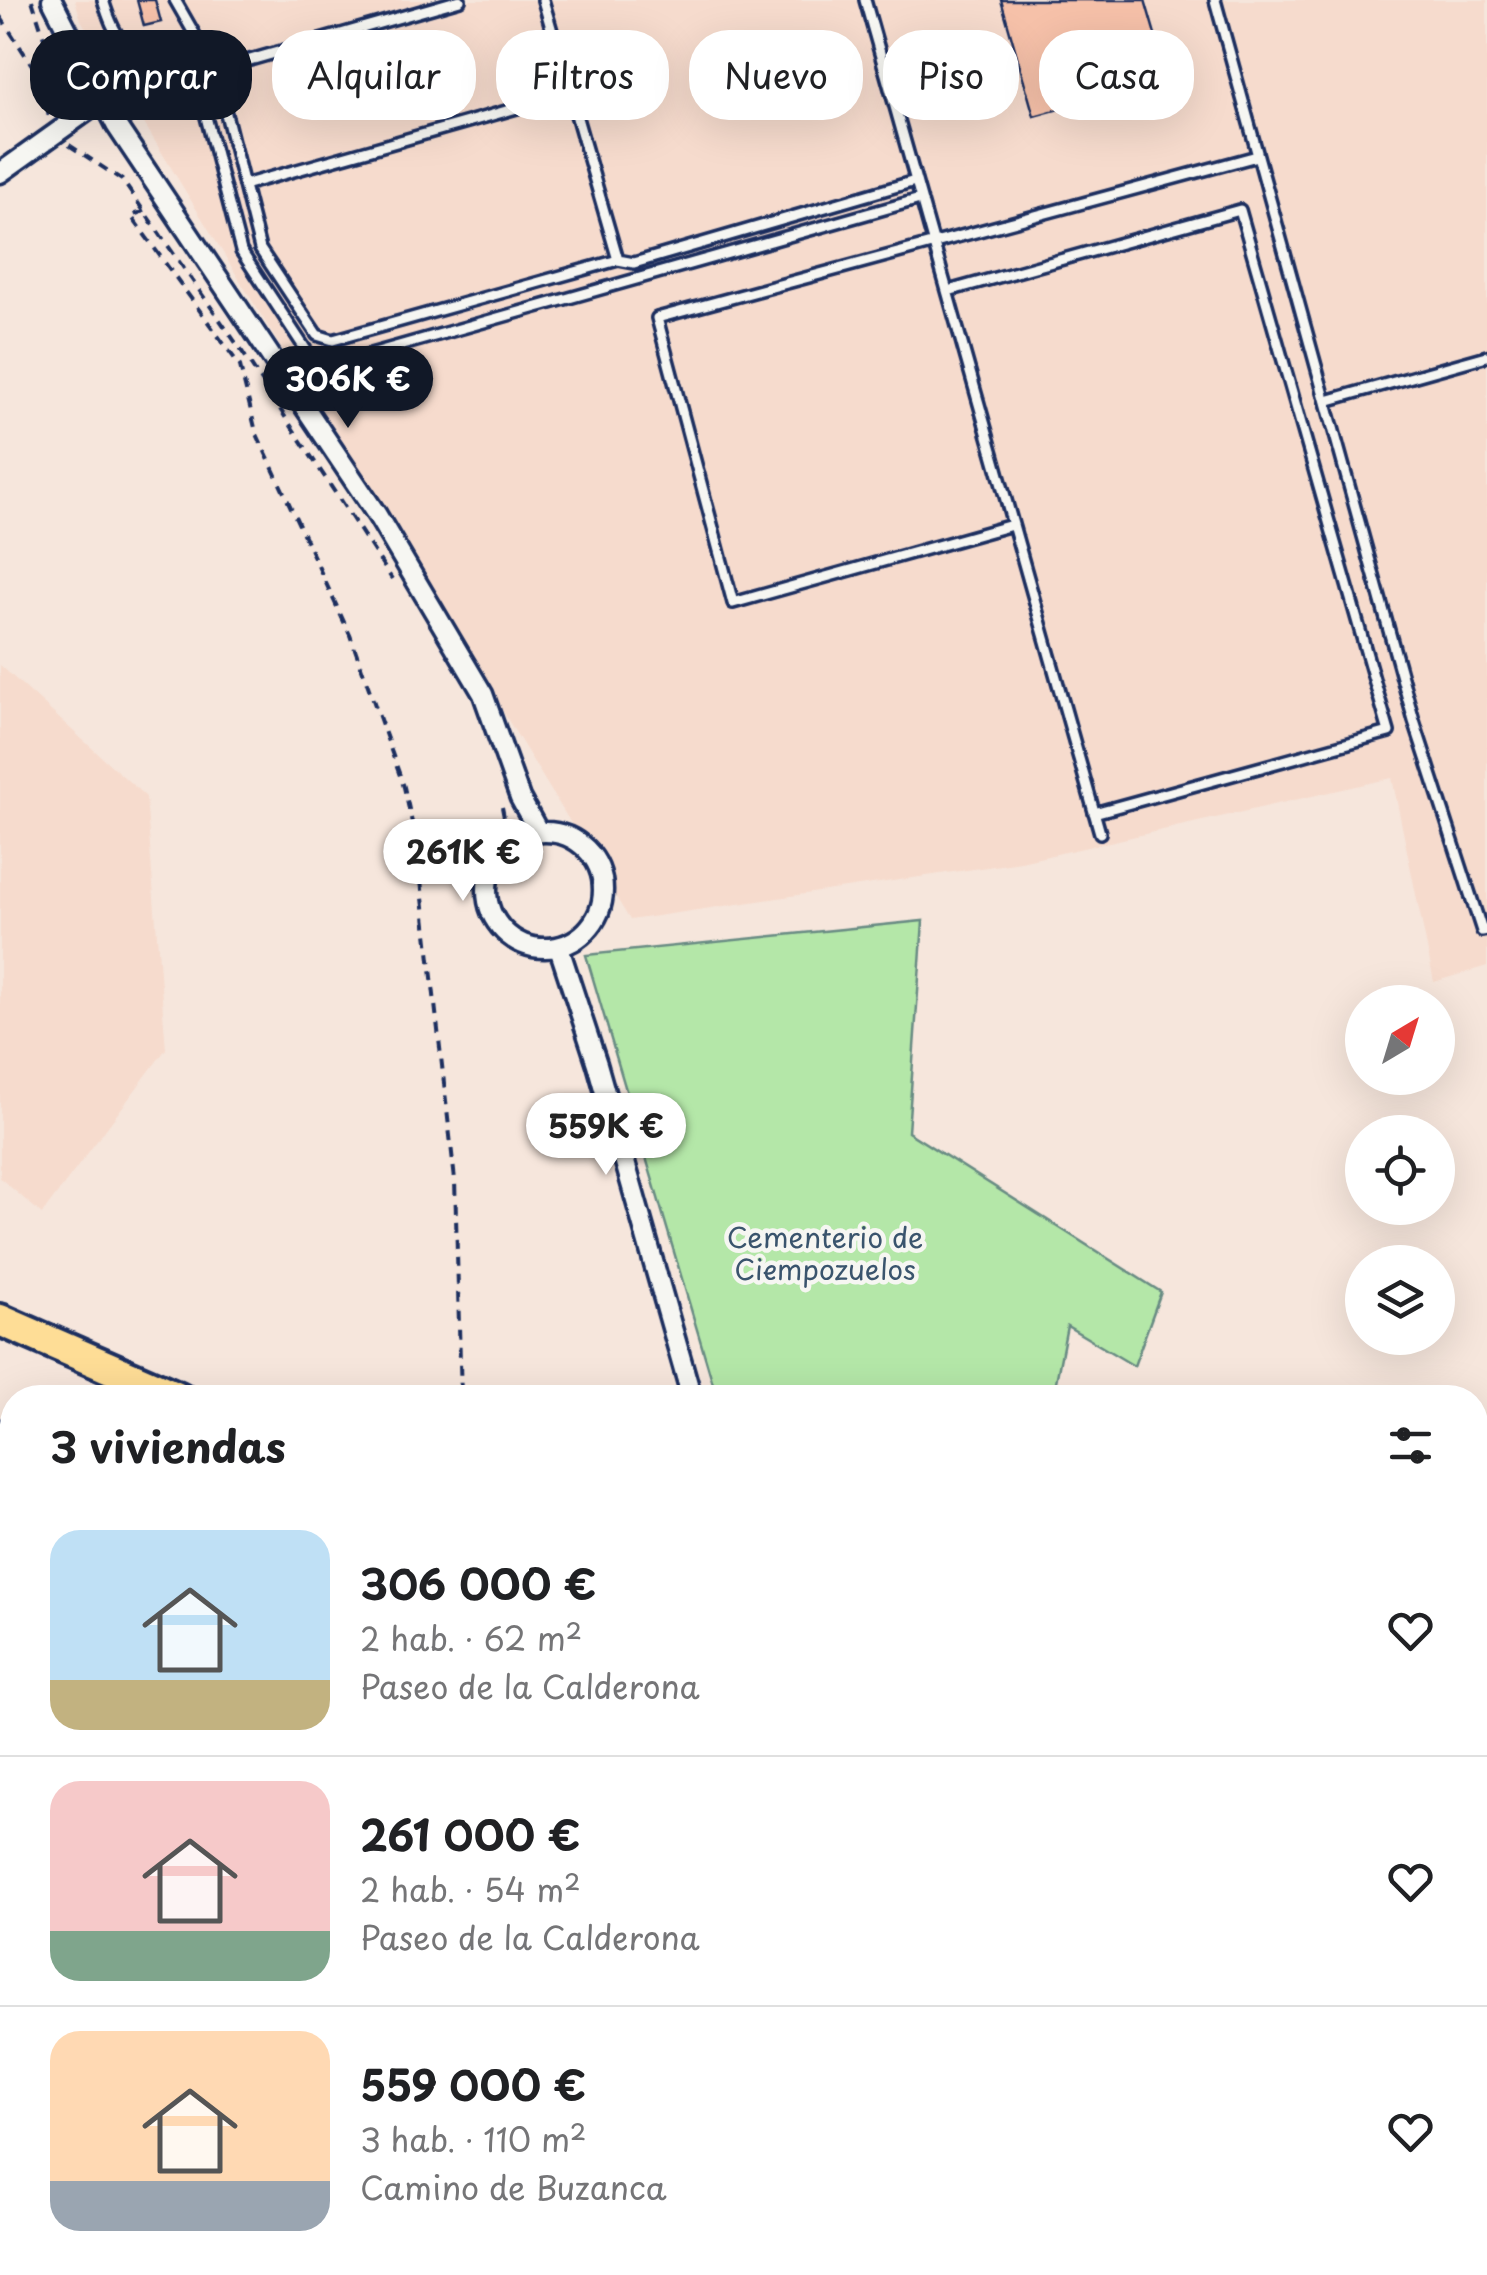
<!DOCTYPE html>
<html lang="es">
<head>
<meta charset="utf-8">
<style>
  :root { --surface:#fff; --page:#f2f2f2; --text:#202124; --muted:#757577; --line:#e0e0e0; --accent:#111827 }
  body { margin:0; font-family:"Playpen Sans",sans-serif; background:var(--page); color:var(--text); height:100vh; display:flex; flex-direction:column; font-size:38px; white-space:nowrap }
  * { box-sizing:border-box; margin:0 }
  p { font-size:32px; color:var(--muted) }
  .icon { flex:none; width:55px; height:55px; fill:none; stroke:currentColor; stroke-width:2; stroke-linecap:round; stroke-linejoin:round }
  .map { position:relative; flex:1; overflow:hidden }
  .side { position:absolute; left:0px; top:1385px; width:1488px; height:890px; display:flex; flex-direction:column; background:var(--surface); border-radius:40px 40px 0 0; box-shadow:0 10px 40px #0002 }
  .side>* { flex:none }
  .top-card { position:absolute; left:30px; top:30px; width:1428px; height:90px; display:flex; gap:20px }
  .needle { width:65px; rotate:38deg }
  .tools { position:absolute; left:1345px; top:985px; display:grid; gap:20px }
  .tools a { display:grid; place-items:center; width:110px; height:110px; border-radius:50%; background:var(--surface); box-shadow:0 10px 40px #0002; font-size:50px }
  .price { position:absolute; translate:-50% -85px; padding:0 22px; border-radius:35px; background:#fff; color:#222; font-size:32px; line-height:65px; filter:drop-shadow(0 2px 5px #0008) }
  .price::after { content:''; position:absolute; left:50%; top:60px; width:30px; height:22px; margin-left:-15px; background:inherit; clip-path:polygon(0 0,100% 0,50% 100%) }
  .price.on { background:var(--accent); color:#fff }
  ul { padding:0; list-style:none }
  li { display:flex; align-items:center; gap:30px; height:250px; padding:0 50px }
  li+li { border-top:2px solid var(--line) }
  li span { display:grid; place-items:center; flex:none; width:280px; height:200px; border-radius:30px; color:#555 }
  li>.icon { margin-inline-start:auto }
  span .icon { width:120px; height:120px; fill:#fffc; stroke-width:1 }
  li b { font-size:42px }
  h2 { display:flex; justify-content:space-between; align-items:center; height:120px; padding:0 50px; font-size:42px }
  .pill { padding:0 35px; border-radius:40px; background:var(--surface); box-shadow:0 10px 40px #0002; font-size:35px; line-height:90px }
  .pill.on { background:var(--accent); color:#fff }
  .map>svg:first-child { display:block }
  .built { fill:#f6dbcd }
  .green { fill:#b4e7a8; stroke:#688b83; stroke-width:2.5 }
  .building { fill:#f6c1a9; stroke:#1b2f5e; stroke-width:2.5 }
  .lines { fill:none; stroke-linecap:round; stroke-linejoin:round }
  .lane-casing { stroke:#1b2f5e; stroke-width:16 }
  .street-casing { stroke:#1b2f5e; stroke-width:25 }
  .primary-casing { stroke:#1b2f5e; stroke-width:38 }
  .path { stroke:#1b2f5e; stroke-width:4; stroke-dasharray:10 8; stroke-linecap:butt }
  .lane { stroke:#f6f6f2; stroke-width:9 }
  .street { stroke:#f6f6f2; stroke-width:18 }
  .primary { stroke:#fedd96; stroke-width:30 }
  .labels { text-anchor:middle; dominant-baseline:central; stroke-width:9; stroke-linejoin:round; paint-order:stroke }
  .park-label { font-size:28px; fill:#3a546d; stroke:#f6f6f2 }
</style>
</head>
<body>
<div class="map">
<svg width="1487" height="2275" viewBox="0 0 1487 2275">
  <rect width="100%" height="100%" fill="#f6e6dc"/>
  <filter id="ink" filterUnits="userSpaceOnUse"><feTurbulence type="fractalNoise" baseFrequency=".01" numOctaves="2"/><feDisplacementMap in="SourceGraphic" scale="20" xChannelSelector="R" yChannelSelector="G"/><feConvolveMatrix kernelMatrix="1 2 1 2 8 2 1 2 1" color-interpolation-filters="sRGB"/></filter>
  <g filter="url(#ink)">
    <path class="built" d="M75 0H1487V966L1434 982 1392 778 1021 862 630 920 81 20Z
      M0 665 146 797 166 1049 42 1214 0 1178Z
      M0 1418 12 1423V1577L0 1581Z"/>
    <path class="green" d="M923 921 908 1132 1161 1292 1134 1366 1067 1326 1053 1397H717L586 955Z
      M12 1893V2000L0 2009V1897Z"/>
    <path class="building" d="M137 0H155L161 22 144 26Z
      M1001 0H1145L1168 79 1034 116Z
      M487 2262H523L519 2275H484Z"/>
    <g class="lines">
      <defs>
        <path id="lane" d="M103 0C107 13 114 35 125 43 139 52 181 43 197 39
          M175 0 215 70 260 249 317 335 333 340 618 260 543 0
          M865 0 1100 833
          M1215 0 1414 721 1482 931 1487 930
          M199 90 241 251 306 350C315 360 321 364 335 364L920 199
          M117 96 140 101 199 90 215 70 460 0
          M113 97 151 75 206 54
          M244 185 570 93
          M618 260 634 263 915 181
          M948 291 1240 210 1389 732 1094 813
          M1326 401 1487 356
          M1012 525 733 603 657 318 1257 156
          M462 2262 464 2275"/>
        <path id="street" d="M52 0 116 125 377 515 483 694 520 798 538 831
          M0 173 101 101
          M487 890a58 58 0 1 1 116 0a58 58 0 1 1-116 0Z
          M559 948 597 1064 692 1398
          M0 1433 12 1425
          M0 1589 12 1585
          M0 1757 12 1791
          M0 1890 12 1885
          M0 2027 12 2017
          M0 2194 12 2213
          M1475 2257 1487 2265
          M47 2262 55 2275
          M184 2262 193 2275
          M264 2262 273 2275
          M381 2262 390 2275
          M793 2262 826 2275
          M1266 2262 1287 2275
          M211 2275 229 2262
          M532 2275 536 2262
          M851 2275 863 2262
          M1028 2275 1032 2262"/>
        <path id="primary" d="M0 1320 179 1398
          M1475 2125 1487 2129"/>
      </defs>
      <use href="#lane" class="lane-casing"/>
      <use href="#street" class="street-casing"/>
      <use href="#primary" class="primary-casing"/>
      <path class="path" d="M32 0 46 44 42 81 49 117
        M0 16 41 79
        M69 145 122 180 243 353 392 579
        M144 211 131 216 240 366 256 432 350 635 404 787 417 845 486 898
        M502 807 509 843
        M417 845 455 1180 461 1398"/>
      <use href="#lane" class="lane"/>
      <use href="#street" class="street"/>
      <use href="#primary" class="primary"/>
    </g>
  </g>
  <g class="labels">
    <g class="park-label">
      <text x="825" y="1236">Cementerio de<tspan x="825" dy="32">Ciempozuelos</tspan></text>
    </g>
  </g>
</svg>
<div class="tools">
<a><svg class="needle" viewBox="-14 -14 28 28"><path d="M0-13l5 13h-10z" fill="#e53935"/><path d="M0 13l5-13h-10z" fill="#757577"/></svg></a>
<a><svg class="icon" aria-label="locate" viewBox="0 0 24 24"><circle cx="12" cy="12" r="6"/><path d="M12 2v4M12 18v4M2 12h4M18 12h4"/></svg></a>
<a><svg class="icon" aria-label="layers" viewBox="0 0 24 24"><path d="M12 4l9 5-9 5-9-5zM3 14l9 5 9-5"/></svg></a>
</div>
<b class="price on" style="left:348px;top:431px">306K €</b>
<b class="price" style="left:463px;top:904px">261K €</b>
<b class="price" style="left:606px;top:1178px">559K €</b>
<div class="top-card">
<a class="pill on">Comprar</a>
<a class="pill">Alquilar</a>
<a class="pill">Filtros</a>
<a class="pill">Nuevo</a>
<a class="pill">Piso</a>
<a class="pill">Casa</a>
</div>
<section class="side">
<h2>3 viviendas<svg class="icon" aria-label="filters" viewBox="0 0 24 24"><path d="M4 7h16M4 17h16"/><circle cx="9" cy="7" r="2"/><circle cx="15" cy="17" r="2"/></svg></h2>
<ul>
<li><span style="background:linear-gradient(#bfe0f5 75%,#c2b280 0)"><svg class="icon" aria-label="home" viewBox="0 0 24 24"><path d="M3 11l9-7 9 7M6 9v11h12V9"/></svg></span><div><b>306 000 €</b><p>2 hab. · 62 m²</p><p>Paseo de la Calderona</p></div><svg class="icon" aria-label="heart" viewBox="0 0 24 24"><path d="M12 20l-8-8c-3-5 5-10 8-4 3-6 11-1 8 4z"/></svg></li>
<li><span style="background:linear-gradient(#f6c9c9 75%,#7fa58c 0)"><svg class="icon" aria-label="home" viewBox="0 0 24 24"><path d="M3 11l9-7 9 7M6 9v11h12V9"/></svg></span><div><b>261 000 €</b><p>2 hab. · 54 m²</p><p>Paseo de la Calderona</p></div><svg class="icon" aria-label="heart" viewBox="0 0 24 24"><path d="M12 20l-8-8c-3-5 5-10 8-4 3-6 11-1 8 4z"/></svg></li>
<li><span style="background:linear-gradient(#ffd9b3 75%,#9aa5b1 0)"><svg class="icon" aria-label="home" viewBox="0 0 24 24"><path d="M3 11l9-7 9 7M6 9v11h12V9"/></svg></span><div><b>559 000 €</b><p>3 hab. · 110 m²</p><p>Camino de Buzanca</p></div><svg class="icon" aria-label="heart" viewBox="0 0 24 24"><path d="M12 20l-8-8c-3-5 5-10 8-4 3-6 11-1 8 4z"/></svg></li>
</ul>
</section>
</div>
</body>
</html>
